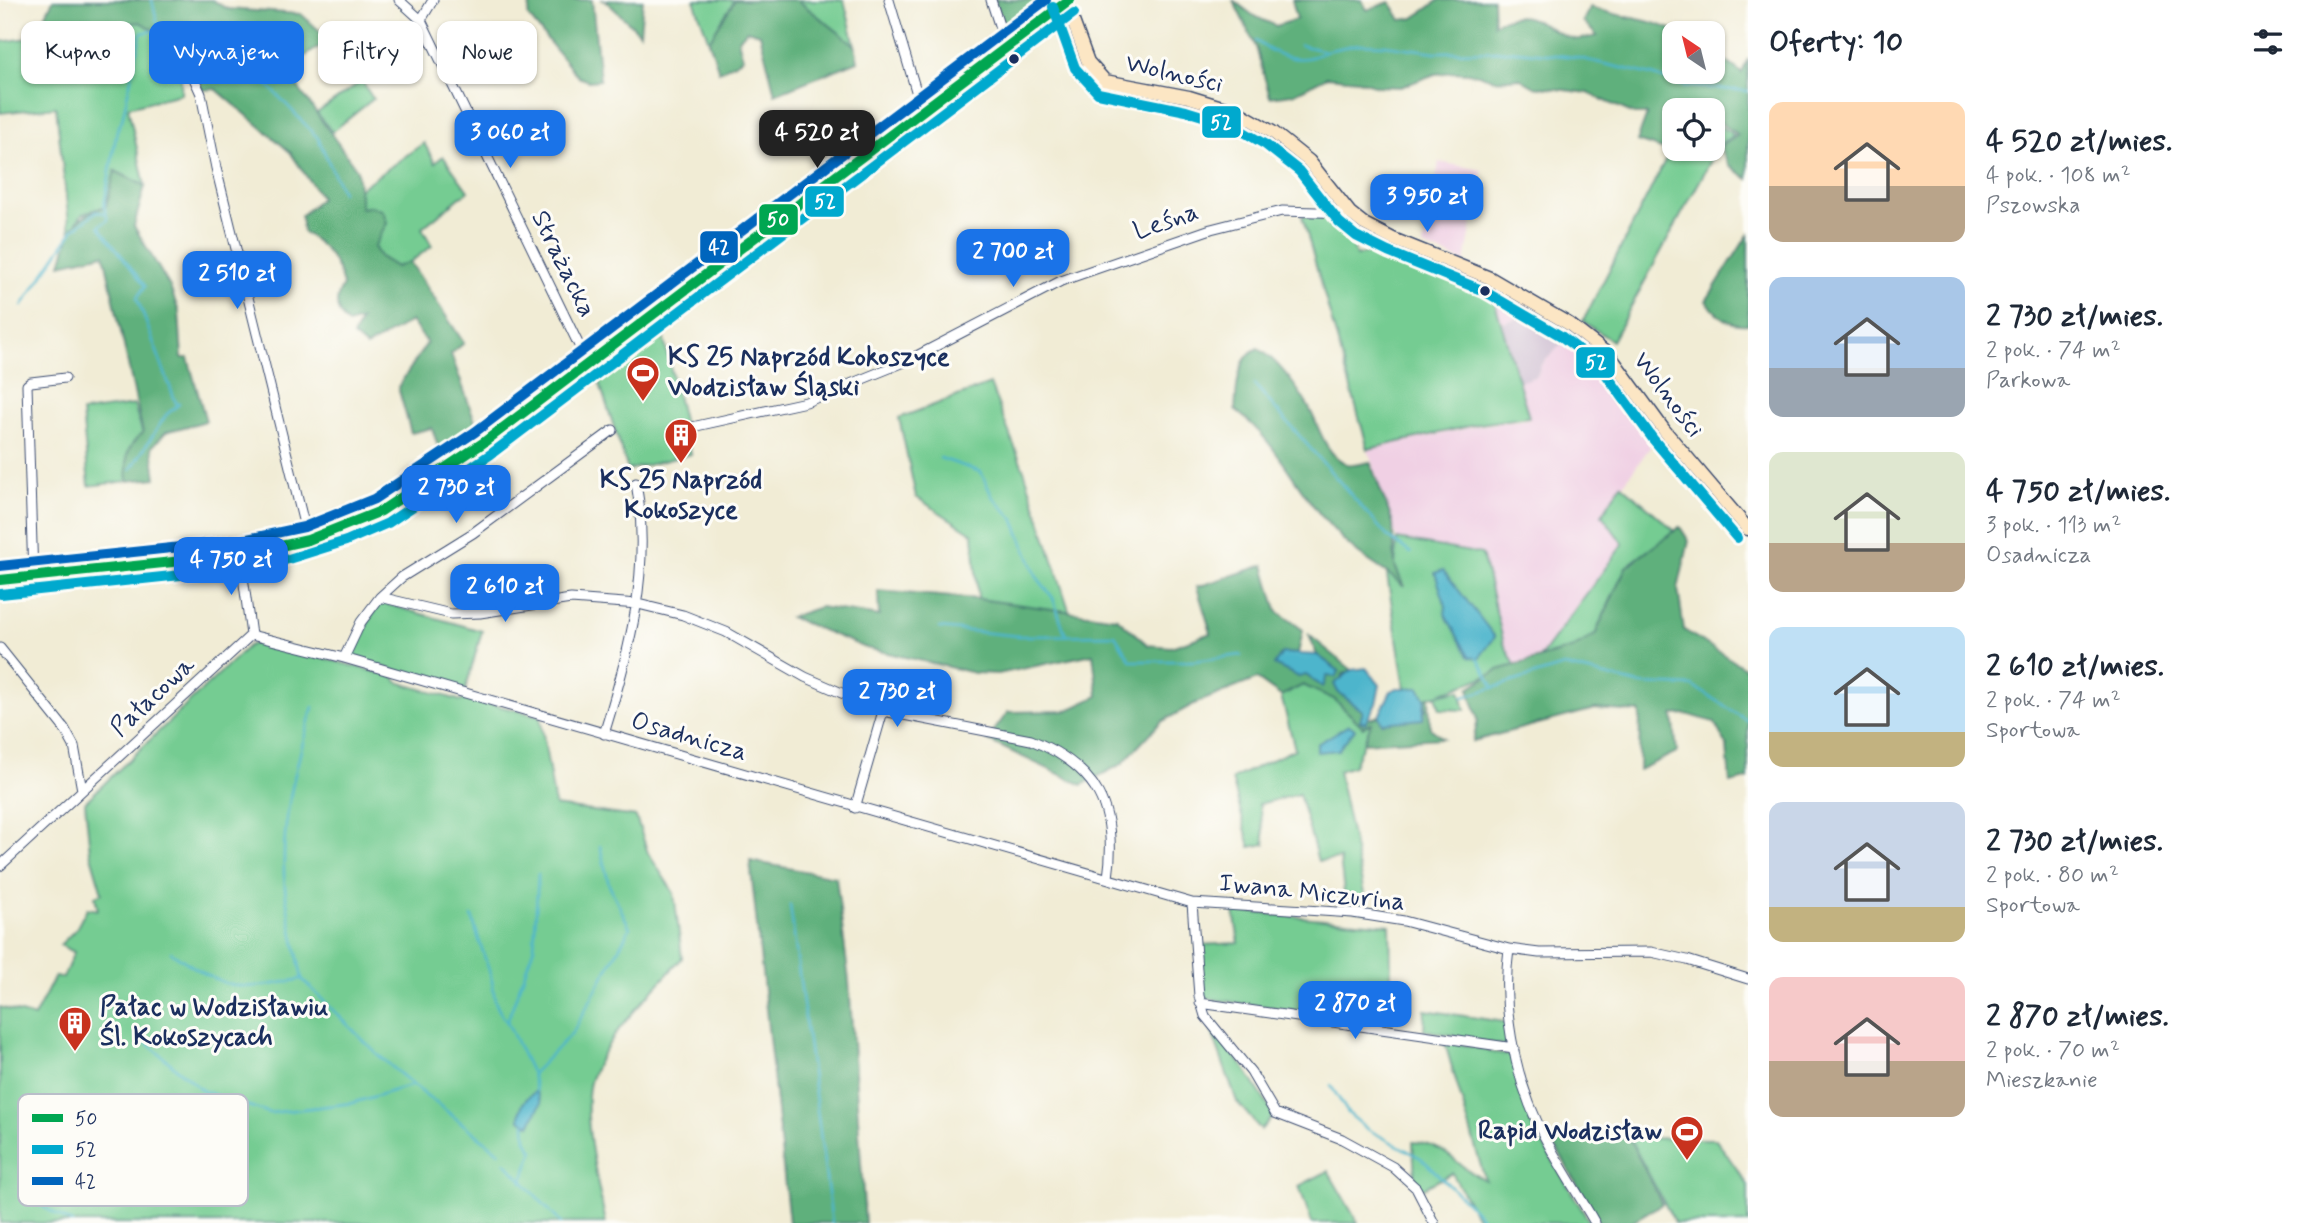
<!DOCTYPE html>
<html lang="pl">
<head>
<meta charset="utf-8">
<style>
  :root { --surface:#fff; --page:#f2f2f3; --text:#1f2937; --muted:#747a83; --accent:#1a73e8 }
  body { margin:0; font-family:Mynerve,sans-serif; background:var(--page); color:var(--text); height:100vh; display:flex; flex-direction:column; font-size:26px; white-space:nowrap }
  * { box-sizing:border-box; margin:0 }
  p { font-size:23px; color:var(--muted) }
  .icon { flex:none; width:38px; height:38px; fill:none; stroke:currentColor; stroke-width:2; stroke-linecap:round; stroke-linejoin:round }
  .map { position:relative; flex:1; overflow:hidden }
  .side { display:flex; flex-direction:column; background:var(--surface); width:560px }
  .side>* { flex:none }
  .guide { position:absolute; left:21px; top:21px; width:665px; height:63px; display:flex; gap:14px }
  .needle { width:46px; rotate:325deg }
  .tools { position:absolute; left:1662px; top:21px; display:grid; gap:14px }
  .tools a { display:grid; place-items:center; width:63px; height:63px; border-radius:14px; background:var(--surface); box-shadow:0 2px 5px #0004; font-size:35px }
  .price { position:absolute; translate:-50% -60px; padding:0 16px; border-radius:14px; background:var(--accent); color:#fff; font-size:23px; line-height:46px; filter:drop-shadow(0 2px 4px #0008) }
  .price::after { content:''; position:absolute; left:50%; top:42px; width:21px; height:16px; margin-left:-10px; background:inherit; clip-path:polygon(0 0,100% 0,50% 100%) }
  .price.active { background:#222; color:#fff }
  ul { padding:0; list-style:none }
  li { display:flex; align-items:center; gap:21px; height:175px; padding:0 21px }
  li span { display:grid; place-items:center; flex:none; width:196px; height:140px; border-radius:14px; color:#555 }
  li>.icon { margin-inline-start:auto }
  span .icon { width:84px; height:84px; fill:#fffc; stroke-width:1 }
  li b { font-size:30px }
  h2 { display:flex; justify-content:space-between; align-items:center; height:84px; padding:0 21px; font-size:30px }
  .tag { padding:0 24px; border-radius:14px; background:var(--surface); box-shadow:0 2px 5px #0004; font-size:24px; line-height:63px }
  .tag.active { background:var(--accent); color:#fff }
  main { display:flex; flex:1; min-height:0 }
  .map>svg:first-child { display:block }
  .built { fill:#f0d0e4 }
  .industrial { fill:#cebed1 }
  .green { fill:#74cc92; stroke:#487e78; stroke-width:2 }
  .forest { fill:#5fb07c; stroke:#3d706d; stroke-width:2 }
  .water { fill:#4eb5cc; stroke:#347295; stroke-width:2 }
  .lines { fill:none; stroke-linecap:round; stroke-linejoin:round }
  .stream { stroke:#4eb5cc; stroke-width:2.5 }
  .street-casing { stroke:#3b4b70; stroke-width:11 }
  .secondary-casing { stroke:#3b4b70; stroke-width:15 }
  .street { stroke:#fff; stroke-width:9 }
  .secondary { stroke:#fce6c4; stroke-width:12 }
  .bus-1-casing { stroke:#fdfcf7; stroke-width:16 }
  .bus-2-casing { stroke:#fdfcf7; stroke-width:16 }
  .bus-3-casing { stroke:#fdfcf7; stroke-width:16 }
  .bus-1 { stroke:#00a651; stroke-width:10 }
  .bus-2 { stroke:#00a9ce; stroke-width:10 }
  .bus-3 { stroke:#0065bd; stroke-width:10 }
  .bus-dot { fill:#1b2f5e; stroke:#fdfcf7; stroke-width:2.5 }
  .labels { text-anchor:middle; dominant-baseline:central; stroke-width:6; stroke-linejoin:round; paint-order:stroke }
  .street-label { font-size:26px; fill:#1b2f5e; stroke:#fdfcf7 }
  .poi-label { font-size:26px; font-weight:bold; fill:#1b2f5e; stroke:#fdfcf7; text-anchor:start }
  .key { fill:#fdfcf7; stroke:#b9bec9; stroke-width:2 }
  .key-label { font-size:19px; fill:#1b2f5e }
  .line-badge { stroke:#fdfcf7; stroke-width:2.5 }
  .badge-label { font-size:19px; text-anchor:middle; font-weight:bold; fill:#fff }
</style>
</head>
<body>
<main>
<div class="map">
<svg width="1748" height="1223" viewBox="0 0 1748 1223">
  <rect width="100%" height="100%" fill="#fdfcf7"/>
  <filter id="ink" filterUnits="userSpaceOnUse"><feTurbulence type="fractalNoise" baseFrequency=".0143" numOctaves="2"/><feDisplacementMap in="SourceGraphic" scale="14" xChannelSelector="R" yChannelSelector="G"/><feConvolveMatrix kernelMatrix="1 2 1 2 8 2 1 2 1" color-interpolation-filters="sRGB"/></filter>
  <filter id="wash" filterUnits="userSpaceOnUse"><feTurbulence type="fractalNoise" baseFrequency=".00686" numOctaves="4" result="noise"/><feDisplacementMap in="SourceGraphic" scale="28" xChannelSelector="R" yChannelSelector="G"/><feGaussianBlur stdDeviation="1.57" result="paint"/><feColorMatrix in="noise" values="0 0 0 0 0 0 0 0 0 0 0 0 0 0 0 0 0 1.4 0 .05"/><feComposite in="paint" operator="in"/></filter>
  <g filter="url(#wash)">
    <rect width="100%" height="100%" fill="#f1ecd5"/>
    <path class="built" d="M1439 162 1482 170 1465 262 1423 246Z
      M1488 280 1541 311 1502 323Z
      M1573 333 1613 374 1658 436 1602 514 1623 544 1540 657 1515 665 1504 644 1482 555 1397 539 1368 450 1478 426 1529 419 1519 382 1537 376 1541 365Z"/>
    <path class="industrial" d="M1541 311 1573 333 1541 365 1537 376 1519 382 1502 323Z"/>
    <path class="green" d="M694 0H735L709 41Z
      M797 0H844L855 45Z
      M140 22C175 41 183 54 181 94L128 107 145 186 115 171 106 206 82 214 70 233 56 107 0 113V42L35 37 38 31Z
      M362 81 373 99 332 132 317 113Z
      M1713 122 1734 135 1719 146 1612 341 1583 321 1675 142V149H1713Z
      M424 143 435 163 443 156 468 191 422 228 432 246 410 262 396 267 380 257 374 247 387 223 361 208 359 189Z
      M1302 216H1328L1347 225 1356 256 1374 251 1370 235 1490 286 1529 417 1479 424 1368 449Z
      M659 319 691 454 628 470 595 369 646 333 657 337 655 325Z
      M990 384 1025 473 1070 613 978 599 973 534 916 497 899 418Z
      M134 405 143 434C124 447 126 460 128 481L89 486 82 412Z
      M1621 484 1675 531 1626 567 1595 635 1571 649 1540 657 1623 544 1602 515Z
      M1397 539 1482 554 1504 644 1515 665 1437 695 1460 690 1465 710 1440 709 1436 695 1425 698 1419 688H1405L1386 569 1402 585 1395 566Z
      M379 602 482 631 465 691 353 658 351 655Z
      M255 643 293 650 395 677 397 682 462 701 465 698 540 716 555 806 636 817 648 853 674 893 682 958C651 994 607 1033 591 1079 580 1111 599 1188 606 1223H0V1007L34 1017 55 976 63 978 74 952 60 945 76 929 87 908 98 910 95 896 102 893 90 852 85 802 248 646Z
      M1303 685 1334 699 1363 726 1372 722 1354 766 1338 771 1368 912 1346 909 1340 859 1318 861 1299 794 1259 804 1265 844 1250 847 1232 779 1295 749 1281 696Z
      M1234 911 1390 925 1392 1024 1204 998 1199 945 1239 943Z
      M1425 1010 1504 1022 1510 1041 1506 1046 1424 1030Z
      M1209 1024 1245 1069 1274 1115 1261 1130 1237 1102Z
      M1444 1040 1515 1057 1532 1126 1590 1223H1480L1452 1173 1420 1190 1415 1182 1413 1142C1447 1144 1456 1167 1485 1180Z
      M1629 1138 1716 1139 1748 1185V1223H1675Z
      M1328 1171 1358 1223H1312L1299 1186Z"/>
    <path class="forest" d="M53 0H212L228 9 301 14 330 40 285 69 357 170 361 208 372 206 383 211 387 223 374 247 380 257 396 267 410 262 464 343 451 354 480 435 443 462 432 428 411 433 398 387 427 343 411 321 366 347 353 336 361 320 348 324C335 312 334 300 343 285 337 261 325 245 303 232L301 216 321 198 290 152 216 89 202 90 196 71 181 68 164 36 140 22 38 31Z
      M531 0H592L600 80 588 81 578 77 528 16Z
      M603 0H643L640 33 608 3Z
      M735 0H797L855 45 858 61 775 94 760 34 747 30 738 40 743 58 719 72 709 41Z
      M995 0H1049L1051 6 1007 37Z
      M1233 0 1254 16 1276 26 1297 19 1292 0H1362L1367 10 1390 2 1401 20 1414 18 1439 0H1493L1494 24C1532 2 1545 33 1575 39 1582 40 1590 37 1597 36L1583 21 1590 7C1619 18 1651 18 1679 33H1675V72H1713V51L1742 73 1748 59V179L1728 164 1720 147 1738 135 1713 118V110L1691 106 1689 110H1675V137L1668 151 1637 141 1647 114H1634L1588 93 1533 86 1519 78 1496 80 1478 74 1455 72 1435 74 1401 87 1377 86 1358 80 1327 77 1293 94 1270 97 1256 47Z
      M115 171 145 186 134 226 170 287 179 312 182 358H188L206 421 166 432 152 447 156 478 128 481C126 459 124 448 143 433L104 254 61 264C72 229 69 219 106 206Z
      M1748 235V324C1728 326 1718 316 1706 301Z
      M1258 348C1278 361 1296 386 1308 406 1318 423 1324 452 1343 462 1351 467 1361 464 1370 462L1393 523 1395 566 1404 587C1390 573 1380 569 1365 558 1348 547 1332 528 1319 513 1290 477 1273 438 1235 410 1237 388 1236 358 1258 348Z
      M1680 527 1689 541 1678 589 1684 630 1748 670V779L1730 783 1727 746 1714 722 1686 714 1673 715 1677 752 1639 770 1640 712 1595 709 1473 741 1478 720 1469 688 1498 670 1571 649 1595 635 1626 567Z
      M1264 565 1277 611 1303 630 1298 654 1282 653 1275 665 1306 675 1323 687 1327 676 1339 671 1317 655 1309 635 1352 670 1342 675 1338 692 1363 711 1361 721 1379 716 1382 723 1426 710 1425 698 1429 697 1430 728 1443 738 1364 743 1371 723 1363 727 1334 699 1303 685 1281 696 1257 679 1196 703 1161 722 1122 764 1082 785 987 740 1008 712 1066 711 1098 696 1093 654 998 674 974 673 866 648 790 617 820 607 879 616 878 591 978 599 1117 618 1148 645 1171 647 1211 633 1197 587Z
      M750 861 836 877 849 981 865 1223H789Z
      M1550 1137 1629 1138 1662 1204 1629 1223H1599Z"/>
    <path class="water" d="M1443 570 1495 637 1479 658 1469 657 1445 614 1446 606 1435 573Z
      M1282 653 1317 655 1339 671 1335 677 1327 676 1323 687 1306 675 1299 677 1274 665Z
      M1366 668 1380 685 1376 704 1365 723 1360 721 1363 711 1338 692 1334 684 1352 670Z
      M1397 688H1419L1425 698 1423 719 1382 723 1379 716 1391 691Z
      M1349 725 1355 729 1338 750 1317 752V744Z
      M536 1091 541 1103 530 1125 520 1119C520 1104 524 1100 536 1091Z"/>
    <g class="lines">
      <path class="stream" d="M152 0 159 30
        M1256 41C1276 56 1302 66 1325 51
        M1300 45 1325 51 1359 44 1385 45 1435 52 1518 51 1574 57 1652 75 1683 86 1748 91
        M22 306 74 229 96 212 105 213
        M1254 384 1388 537 1411 553
        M940 458 981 472 992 496 1013 518 1037 577 1053 598 1066 636
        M131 469 166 415 179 404 176 403 137 298 145 286 99 226 108 220 104 206 117 130 122 120 141 33 159 30 169 23 205 36 217 51 269 86 318 138 342 192
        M939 628 1019 636 1115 635 1131 661H1193L1241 655
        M1478 658 1494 688
        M1463 697 1564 666 1639 684 1693 686 1748 721
        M790 905 832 1223
        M472 916C477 935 483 952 489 970 498 996 488 997 507 1022
        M171 952C228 991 235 992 302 979L376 1053 412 1084
        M302 979C297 949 288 918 285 888 279 826 296 765 313 707
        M136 1034 203 1091 270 1113 352 1103 413 1085 499 1152
        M532 1074 507 1022 534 947 538 874
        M1331 1086 1348 1113 1367 1129 1421 1158 1477 1212 1484 1223
        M536 1091 532 1074 573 1032 630 928 609 885 600 846
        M505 1162 561 1223
        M522 1182 533 1151 526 1140 525 1123
        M36 1203 72 1223"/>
    </g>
  </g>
  <g filter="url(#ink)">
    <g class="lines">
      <defs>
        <path id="street" d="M399 0 421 20 588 364
          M889 0 922 111
          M991 0 1006 47
          M421 20 433 0
          M192 74 201 94 216 168 308 540
          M692 427 806 402 907 361 1061 281 1211 229 1282 211 1350 213
          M240 555 251 635
          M33 576 27 385 31 382 65 378
          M380 597 451 614 480 613 571 599 638 604 683 615 726 632 805 677 883 711 1031 740C1098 767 1118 809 1108 878
          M251 635 344 658 1192 903 1353 913 1404 921 1509 949 1539 953 1651 952 1687 960 1748 979
          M0 648 64 728 74 746 82 790
          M344 658 361 622 380 597 402 577 473 533 613 430
          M604 734C629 653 652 569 636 483
          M855 808 883 711
          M0 866 251 635
          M1192 903 1199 996 1205 1016 1251 1072 1275 1113 1342 1139 1393 1167 1416 1188 1434 1223
          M1509 949C1501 1005 1514 1073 1538 1124 1554 1158 1576 1190 1595 1223
          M1200 1003 1514 1048"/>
        <path id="secondary" d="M1066 2 1088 62 1105 81 1189 97 1238 112 1274 133 1309 161 1350 213 1364 224 1393 239 1490 278 1569 324 1610 356 1664 430 1748 529
          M0 580 240 555 308 540 381 511 483 443 1069 0"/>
      </defs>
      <use href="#street" class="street-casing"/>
      <use href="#secondary" class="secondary-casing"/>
      <use href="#street" class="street"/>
      <use href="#secondary" class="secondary"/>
      <defs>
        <path id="bus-1" d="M0 580 240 555 308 540 381 511 483 443 1069 0"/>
        <path id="bus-2" d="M1053 7 1075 68 1098 93 1186 111 1232 125 1266 145 1299 171 1339 222 1356 236 1388 252 1484 291 1561 336 1600 366 1653 439 1737 538
          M1 594 266 566 346 541 388 523 491 454 1074 13"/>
        <path id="bus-3" d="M0 566 238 541 304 527 374 499 475 432 1046 0"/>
      </defs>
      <use href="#bus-1" class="bus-1-casing"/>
      <use href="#bus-2" class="bus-2-casing"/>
      <use href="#bus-3" class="bus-3-casing"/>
      <use href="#bus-1" class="bus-1"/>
      <use href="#bus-2" class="bus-2"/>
      <use href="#bus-3" class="bus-3"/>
    </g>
  </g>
  <defs>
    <symbol id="stadium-pin" viewBox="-11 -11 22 30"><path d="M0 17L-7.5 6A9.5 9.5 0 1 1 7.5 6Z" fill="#c8321e" stroke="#fdfcf7"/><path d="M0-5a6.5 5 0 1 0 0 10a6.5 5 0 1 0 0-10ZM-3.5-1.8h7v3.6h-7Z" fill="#fff"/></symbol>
    <symbol id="building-pin" viewBox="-11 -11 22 30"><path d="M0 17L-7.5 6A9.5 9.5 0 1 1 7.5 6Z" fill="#c8321e" stroke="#fdfcf7"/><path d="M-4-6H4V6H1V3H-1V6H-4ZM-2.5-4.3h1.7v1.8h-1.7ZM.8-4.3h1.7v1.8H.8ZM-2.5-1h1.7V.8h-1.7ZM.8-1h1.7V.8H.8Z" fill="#fff"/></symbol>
  </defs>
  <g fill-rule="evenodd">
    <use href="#stadium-pin" x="624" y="354" width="38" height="52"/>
    <use href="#building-pin" x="662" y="416" width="38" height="52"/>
    <use href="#building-pin" x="56" y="1004" width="38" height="52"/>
    <use href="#stadium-pin" x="1668" y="1113" width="38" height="52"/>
  </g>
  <g class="bus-dot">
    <circle cx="1014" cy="59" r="6"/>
    <circle cx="1485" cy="291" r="6"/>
  </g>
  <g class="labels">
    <g class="street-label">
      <text transform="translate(1174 74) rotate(13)">Wolności</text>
      <text transform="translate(1166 222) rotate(-19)">Leśna</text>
      <text transform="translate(563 264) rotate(64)">Strażacka</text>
      <text transform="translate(1668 395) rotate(53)">Wolności</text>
      <text transform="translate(153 697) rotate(-43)">Pałacowa</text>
      <text transform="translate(689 737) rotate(16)">Osadnicza</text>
      <text transform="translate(1312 893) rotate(6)">Iwana Miczurina</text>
    </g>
    <g class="poi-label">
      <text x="668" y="358">KS 25 Naprzód Kokoszyce<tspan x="668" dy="30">Wodzisław Śląski</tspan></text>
      <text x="681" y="481" text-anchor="middle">KS 25 Naprzód<tspan x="681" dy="30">Kokoszyce</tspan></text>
      <text x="100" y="1008">Pałac w Wodzisławiu<tspan x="100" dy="30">Śl. Kokoszycach</tspan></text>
      <text x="1662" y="1132" text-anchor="end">Rapid Wodzisław</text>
    </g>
  </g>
  <rect x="18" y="1094" width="230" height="112" rx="10" class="key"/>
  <rect x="32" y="1114" width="31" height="8" fill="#00a651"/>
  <rect x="32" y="1145" width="31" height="9" fill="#00a9ce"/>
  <rect x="32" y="1177" width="31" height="8" fill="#0065bd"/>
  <g class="key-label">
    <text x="75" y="1125">50</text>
    <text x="75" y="1156">52</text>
    <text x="75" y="1188">42</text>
  </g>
  <g class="line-badge">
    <rect x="1201" y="105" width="41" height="34" rx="7" fill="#00a9ce"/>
    <rect x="804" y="185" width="41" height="33" rx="7" fill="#00a9ce"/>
    <rect x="758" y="203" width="41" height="33" rx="7" fill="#00a651"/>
    <rect x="699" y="230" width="40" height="34" rx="7" fill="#0065bd"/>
    <rect x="1575" y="346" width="41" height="33" rx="7" fill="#00a9ce"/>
  </g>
  <g class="badge-label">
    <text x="1221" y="129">52</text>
    <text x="825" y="208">52</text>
    <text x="778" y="226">50</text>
    <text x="719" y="254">42</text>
    <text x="1596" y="369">52</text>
  </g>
</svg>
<div class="tools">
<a><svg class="needle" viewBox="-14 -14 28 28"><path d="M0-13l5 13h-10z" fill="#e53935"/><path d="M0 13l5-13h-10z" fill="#747a83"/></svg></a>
<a><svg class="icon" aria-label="locate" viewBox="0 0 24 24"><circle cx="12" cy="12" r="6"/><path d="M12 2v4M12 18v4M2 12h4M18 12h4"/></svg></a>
</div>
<b class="price" style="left:510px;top:170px">3 060 zł</b>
<b class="price active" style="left:817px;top:170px">4 520 zł</b>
<b class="price" style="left:1427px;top:234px">3 950 zł</b>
<b class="price" style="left:1013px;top:289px">2 700 zł</b>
<b class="price" style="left:237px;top:311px">2 510 zł</b>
<b class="price" style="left:456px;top:525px">2 730 zł</b>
<b class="price" style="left:231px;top:597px">4 750 zł</b>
<b class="price" style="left:505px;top:624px">2 610 zł</b>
<b class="price" style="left:897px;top:729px">2 730 zł</b>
<b class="price" style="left:1355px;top:1041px">2 870 zł</b>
<div class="guide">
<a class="tag">Kupno</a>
<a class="tag active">Wynajem</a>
<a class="tag">Filtry</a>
<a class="tag">Nowe</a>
</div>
</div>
<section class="side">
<h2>Oferty: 10<svg class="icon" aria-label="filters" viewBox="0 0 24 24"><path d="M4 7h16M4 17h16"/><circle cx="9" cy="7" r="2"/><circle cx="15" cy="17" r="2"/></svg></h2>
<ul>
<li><span style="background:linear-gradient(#ffd9b3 60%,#b9a48a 0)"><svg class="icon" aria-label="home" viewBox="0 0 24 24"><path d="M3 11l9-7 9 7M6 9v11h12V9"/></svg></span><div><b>4 520 zł/mies.</b><p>4 pok. · 108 m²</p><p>Pszowska</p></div></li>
<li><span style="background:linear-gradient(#a9c7e8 65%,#9aa5b1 0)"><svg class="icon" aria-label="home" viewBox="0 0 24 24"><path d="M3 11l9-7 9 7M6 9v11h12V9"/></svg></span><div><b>2 730 zł/mies.</b><p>2 pok. · 74 m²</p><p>Parkowa</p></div></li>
<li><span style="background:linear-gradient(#dfe7d0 65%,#b9a48a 0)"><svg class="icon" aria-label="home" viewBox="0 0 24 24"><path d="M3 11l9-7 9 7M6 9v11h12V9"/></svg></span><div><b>4 750 zł/mies.</b><p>3 pok. · 113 m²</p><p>Osadnicza</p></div></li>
<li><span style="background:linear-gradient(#bfe0f5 75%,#c2b280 0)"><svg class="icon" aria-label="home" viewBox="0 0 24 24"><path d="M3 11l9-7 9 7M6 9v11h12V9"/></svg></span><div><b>2 610 zł/mies.</b><p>2 pok. · 74 m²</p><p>Sportowa</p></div></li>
<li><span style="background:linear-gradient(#c9d6e8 75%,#c2b280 0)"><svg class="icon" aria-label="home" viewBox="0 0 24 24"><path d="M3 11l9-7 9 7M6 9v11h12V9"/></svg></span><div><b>2 730 zł/mies.</b><p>2 pok. · 80 m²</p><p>Sportowa</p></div></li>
<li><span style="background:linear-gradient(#f6c9c9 60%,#b9a48a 0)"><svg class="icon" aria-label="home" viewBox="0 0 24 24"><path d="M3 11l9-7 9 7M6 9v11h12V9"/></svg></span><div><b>2 870 zł/mies.</b><p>2 pok. · 70 m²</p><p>Mieszkanie</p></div></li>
</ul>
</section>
</main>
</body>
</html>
